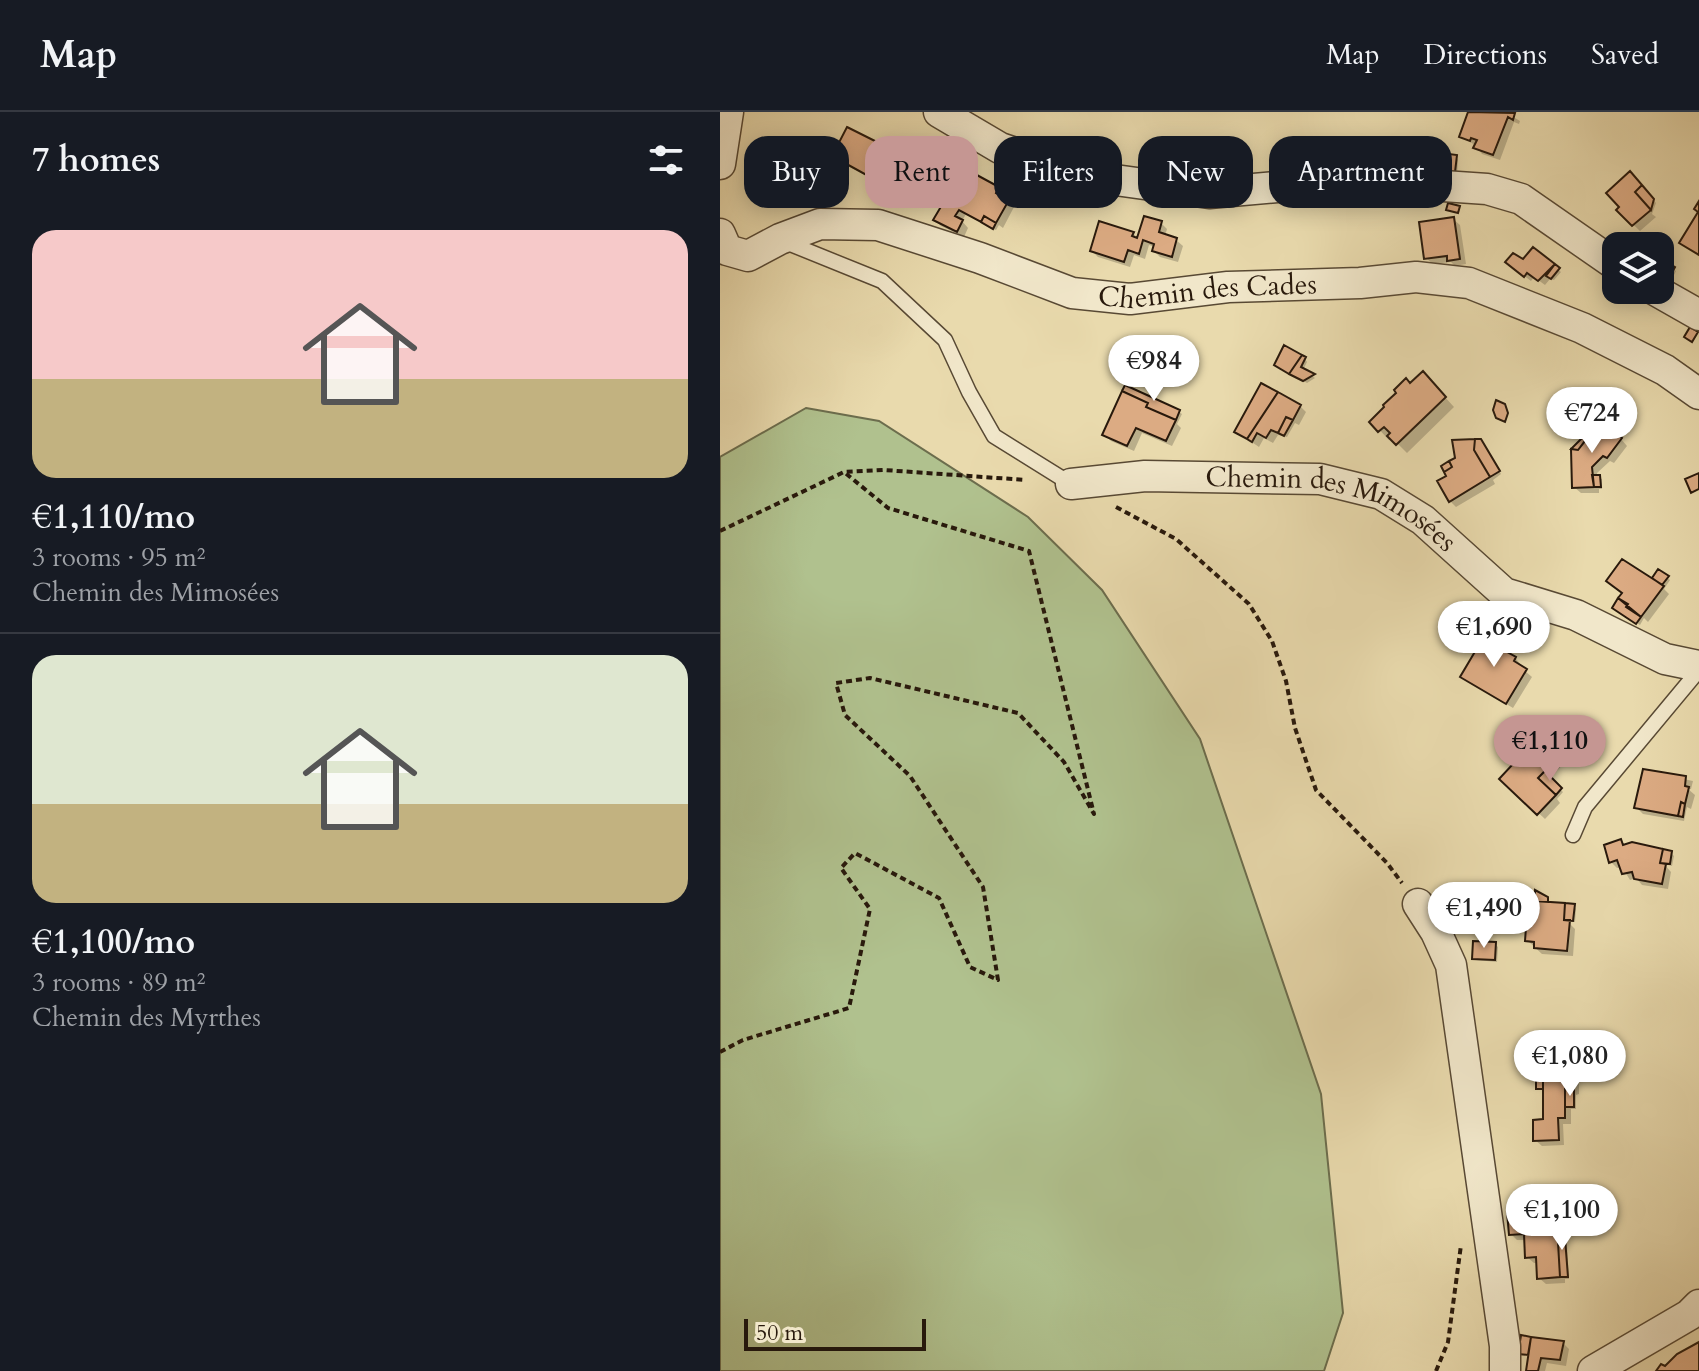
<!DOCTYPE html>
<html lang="en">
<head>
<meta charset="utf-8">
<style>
  :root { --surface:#171b24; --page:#20242c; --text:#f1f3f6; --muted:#9ea1a6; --line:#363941; --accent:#c59692 }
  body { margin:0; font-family:Cardo,serif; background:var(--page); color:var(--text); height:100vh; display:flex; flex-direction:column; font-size:30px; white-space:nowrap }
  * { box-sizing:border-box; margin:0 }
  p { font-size:26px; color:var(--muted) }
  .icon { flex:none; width:44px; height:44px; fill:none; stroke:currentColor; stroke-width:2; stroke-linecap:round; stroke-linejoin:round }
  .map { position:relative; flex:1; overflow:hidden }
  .drawer { display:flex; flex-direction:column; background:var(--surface); width:720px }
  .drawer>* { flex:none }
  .guide { position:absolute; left:24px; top:24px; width:760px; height:72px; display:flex; gap:16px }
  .tools { position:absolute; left:882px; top:120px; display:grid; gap:16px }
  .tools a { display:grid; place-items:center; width:72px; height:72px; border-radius:16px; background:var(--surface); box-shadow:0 4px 20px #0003; font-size:40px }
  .scale { position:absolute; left:24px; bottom:20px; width:182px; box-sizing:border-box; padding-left:8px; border:4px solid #28190c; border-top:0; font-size:22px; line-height:28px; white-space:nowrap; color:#28190c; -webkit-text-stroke:6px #f1e7ca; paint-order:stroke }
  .price { position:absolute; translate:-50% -68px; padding:0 18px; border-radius:28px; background:#fff; color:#222; font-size:26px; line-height:52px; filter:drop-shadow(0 2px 4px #0008) }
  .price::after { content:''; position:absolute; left:50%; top:48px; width:24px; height:18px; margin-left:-12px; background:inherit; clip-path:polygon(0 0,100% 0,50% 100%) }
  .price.selected { background:var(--accent); color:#111 }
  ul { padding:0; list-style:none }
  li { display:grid; align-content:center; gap:16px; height:424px; padding:0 32px }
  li+li { border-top:2px solid var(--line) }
  li span { display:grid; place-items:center; height:248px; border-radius:24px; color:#555 }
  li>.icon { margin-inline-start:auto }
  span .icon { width:144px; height:144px; fill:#fffc; stroke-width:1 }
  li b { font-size:34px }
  h2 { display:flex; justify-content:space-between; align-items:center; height:96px; padding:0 32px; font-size:34px }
  .tag { padding:0 28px; border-radius:24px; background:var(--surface); box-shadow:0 4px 20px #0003; font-size:28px; line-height:72px }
  .tag.selected { background:var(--accent); color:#111 }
  header { display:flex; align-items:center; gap:48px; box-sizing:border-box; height:112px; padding:0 40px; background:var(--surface); border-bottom:2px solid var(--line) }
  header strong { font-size:38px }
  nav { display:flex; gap:44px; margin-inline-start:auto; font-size:28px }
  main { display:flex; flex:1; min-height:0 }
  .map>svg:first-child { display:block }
  .green { fill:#b0c18e; stroke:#6c6d4d; stroke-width:2 }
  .shadow { fill:#0003 }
  .building { fill:#dcab83; stroke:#28190c; stroke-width:2 }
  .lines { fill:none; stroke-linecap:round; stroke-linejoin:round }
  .service-casing { stroke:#584934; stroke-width:17 }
  .minor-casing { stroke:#584934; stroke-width:33 }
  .path { stroke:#28190c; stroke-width:4; stroke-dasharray:6 4; stroke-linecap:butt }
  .service { stroke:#f1e7ca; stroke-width:14 }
  .minor { stroke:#f1e7ca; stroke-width:30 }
  .labels { text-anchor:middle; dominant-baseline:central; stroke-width:8; stroke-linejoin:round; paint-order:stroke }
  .street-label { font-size:28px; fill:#28190c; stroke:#f1e7ca }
</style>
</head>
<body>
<header>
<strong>Map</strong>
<nav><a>Map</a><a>Directions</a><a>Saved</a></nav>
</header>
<main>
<section class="drawer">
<h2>7 homes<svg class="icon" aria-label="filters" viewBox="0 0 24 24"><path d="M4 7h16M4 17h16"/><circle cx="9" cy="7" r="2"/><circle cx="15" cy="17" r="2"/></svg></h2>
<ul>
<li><span style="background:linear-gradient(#f6c9c9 60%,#c2b280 0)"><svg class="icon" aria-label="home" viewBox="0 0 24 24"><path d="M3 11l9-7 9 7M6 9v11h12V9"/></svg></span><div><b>€1,110/mo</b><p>3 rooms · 95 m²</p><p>Chemin des Mimosées</p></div></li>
<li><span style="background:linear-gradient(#dfe7d0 60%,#c2b280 0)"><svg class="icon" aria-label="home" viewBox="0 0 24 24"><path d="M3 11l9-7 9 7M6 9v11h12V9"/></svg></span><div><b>€1,100/mo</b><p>3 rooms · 89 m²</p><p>Chemin des Myrthes</p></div></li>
</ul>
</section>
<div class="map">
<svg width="979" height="1259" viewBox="0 0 979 1259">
  <rect width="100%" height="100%" fill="#e9daad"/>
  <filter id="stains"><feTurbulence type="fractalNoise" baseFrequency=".0025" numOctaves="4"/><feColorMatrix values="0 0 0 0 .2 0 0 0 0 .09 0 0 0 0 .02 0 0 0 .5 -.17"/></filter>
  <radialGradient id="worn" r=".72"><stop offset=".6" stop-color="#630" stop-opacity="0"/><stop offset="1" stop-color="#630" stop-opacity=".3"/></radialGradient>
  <path class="green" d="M86 296 159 309 308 405 382 478 480 627 601 982 623 1201 604 1259H0V345Z"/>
  <path class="shadow" d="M750 0H785L800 9 799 12 794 10 780 48 762 42 756 34 742 24Z
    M160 34 166 40 161 50 184 66 177 80 173 78 170 83 154 76V68L120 50 114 44Z
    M713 42 736 45 738 48 737 62 712 59 710 56Z
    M247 80 292 83 294 86 292 89 285 86 294 95 283 116 279 113 276 118 268 115 246 102 242 109 248 116 244 125 221 114 215 108Z
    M927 80 936 91 932 102 936 105 920 119 898 98Z
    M733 107 740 113 746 152 735 154 731 150 713 152 706 146Z
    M441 111 447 117 445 124 456 128 463 134 458 150 440 145 434 139 435 135 429 133 425 147 414 143 410 155 378 145 372 139 413 121 419 128Z
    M813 138 841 160 834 168 830 167 825 173 814 165 811 169 794 156Z
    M940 148 956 159 951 169 940 162Z
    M585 247 587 250 583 258 595 266 587 271 559 255Z
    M686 269 690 274 713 272 734 295 687 341 672 326 669 328 652 310 667 295 665 293Z
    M580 294 586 300 579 313 575 311 567 325 558 323 553 331 544 326 539 335 517 320Z
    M459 300 462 302 457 312 461 316 452 334 422 321 414 339 391 329 385 323Z
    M867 324 870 326 901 327 907 334 894 351 890 349 877 361V365L882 367V377H879V381H861L854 375 853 338Z
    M764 332 781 362 773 368 775 372 736 395 730 389 729 365Z
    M939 460 950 468 944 477 949 482 928 510 924 506 920 513 894 495 904 481 941 472Z
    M788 537 801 553 800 555 812 565 793 596 742 565Z
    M821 625 846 649 829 667 843 680 837 687 840 691 825 707 782 667Z
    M924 659 973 669 971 677H968L975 683 971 697 967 695 964 709 923 702 916 695Z
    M901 729 905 734 951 741 954 744 952 754 944 752 951 760 948 777 922 773 916 766 910 768 902 755 897 756 891 750Z
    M827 787 830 792 854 794 856 797 855 810H848L855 817 853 844 822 842 807 828 806 820 800 813 817 791Z
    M775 832 778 835 777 850 756 848 754 846Z
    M853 964 859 971V982L856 983V997H851V1012H843L844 1033 822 1034 815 1028 825 1009V979L818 976Z
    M843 1099 849 1105 850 1118H846L849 1167H845V1171L826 1172 819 1166 818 1151H814L807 1145 806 1128H797L791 1122Z
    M802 1225 843 1231 849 1237 846 1254 827 1251 825 1259H808L810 1244 800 1241Z"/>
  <path class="building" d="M748 0 795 1 793 8 788 5 773 43 753 36 757 28 751 26 750 29 739 25Z
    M127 15 161 32 155 44 179 59 170 76 112 44Z
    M714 40 737 43 735 60 708 57Z
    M910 59 922 73 915 80 931 98 912 114 896 98 899 95 886 81Z
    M255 62 279 75 276 81 289 88 276 111 264 104 261 110 239 98 235 104 243 108 237 120 213 108 235 71 246 77Z
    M153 67 170 76 167 82 149 73Z
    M922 73 934 87 931 98 915 80Z
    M279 75 293 82 289 88 276 81Z
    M979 89V143L959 131 978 100 974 97Z
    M728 91 740 94 738 101 726 98Z
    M264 104 276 111 273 117 261 110Z
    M424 104 442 109 439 120 457 126 452 145 432 139 434 132 423 128 419 142 408 138 404 150 370 139 379 109 414 120 412 124 417 126Z
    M734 105 740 147 727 149V144L704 147 699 110Z
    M813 135 835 152 818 169 807 161 804 165 785 150 793 141 803 147Z
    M940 146 955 155 948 168 940 163Z
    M835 152 840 156 831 167 826 164Z
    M970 215 978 220 972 230 964 225Z
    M564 233 582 243 569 262 554 253Z
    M582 243 586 245 581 255 595 262 583 269 569 262Z
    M703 259 726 285 676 333 667 324 670 321 664 315 658 320 649 310 664 295 663 293 676 281 674 278 686 266 690 271Z
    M541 271 558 280 527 327 514 320Z
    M405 273 460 298 456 308 426 295 428 291 402 279Z
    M402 279 428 291 426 295 456 308 446 329 416 316 407 334 382 323Z
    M558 280 581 293 573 308 566 305 558 321 551 318 546 326 537 321 532 330 527 327Z
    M776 288 785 292 788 301 785 310 776 306 773 298Z
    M566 305 573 308 564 324 558 321Z
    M881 309 902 326 887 346 883 344 872 355 874 375 852 376 851 337 858 338Z
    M864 324 867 326 858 338 851 337Z
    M755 327H761L780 359 770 365 754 338Z
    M755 327 754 338 770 365 729 390 717 369 726 364 724 360 732 355 729 349 735 346 732 328Z
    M729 349 732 355 724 360 721 354Z
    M979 361V377L971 381 965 367Z
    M872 363H880L881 375H874Z
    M902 447 944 474 921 505 906 495 908 492 898 486 902 481 886 469Z
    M938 457 949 464 942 473 932 466Z
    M898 486 921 505 916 512 892 496Z
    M766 521 790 535 787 540 796 545 794 549 807 557 786 592 740 565Z
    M821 622 842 641 818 666 836 683 817 703 779 667Z
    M923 657 966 664 965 674 969 675 965 692 961 690 958 704 914 696Z
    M825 659 842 676 836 683 818 666Z
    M961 690 965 692 963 705 958 704Z
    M901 727 903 733 912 730 943 737 940 751 946 752 942 772 914 767 912 760 902 762 897 748 889 751 884 733Z
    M943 737 952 739 950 752 940 751Z
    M815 778 828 785V790L815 789Z
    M800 788 845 791 844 808H850L847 839 814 836V830L805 829 806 815 798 814Z
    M845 791 855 792 853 809 844 808Z
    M753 829 776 830 775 848 752 847Z
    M854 962V977H845V1006H838L839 1028 813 1029V1008L823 1007V963Z
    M823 963V977H816V964Z
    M845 977H854V995H845Z
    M844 1097V1113H837L840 1165 817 1167 816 1145 805 1146 804 1122 789 1123 787 1100Z
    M837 1113H844L848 1165H840Z
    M801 1223 811 1225 808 1243 798 1242Z
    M811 1225 844 1229 840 1248 821 1246 818 1259H806Z
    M979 1230V1259H936L941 1252 945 1254 957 1242Z"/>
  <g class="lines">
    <defs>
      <path id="service" d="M63 129 162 169 225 228 249 280 274 324 351 372
        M853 723 865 695 979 558"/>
      <g id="minor">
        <path d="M219 0 280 36 328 52 388 67 489 81 635 68 767 77 801 87 896 153"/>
        <path d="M0 52 8 0"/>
        <path id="s1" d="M0 122 7 138 28 144 60 127 100 112 158 113 260 146 352 181 410 187 508 175 640 171 696 165 749 171 862 216 945 258 979 282"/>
        <path d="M935 178 979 203"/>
        <path id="s2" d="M351 372 425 364 600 367 661 382 703 408 784 481 856 503 945 547 979 554"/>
        <path d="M698 792 716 820 731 853 785 1234V1259"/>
        <path d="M873 1259 969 1203 979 1193"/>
      </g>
    </defs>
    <use href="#service" class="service-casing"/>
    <use href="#minor" class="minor-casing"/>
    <path class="path" d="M396 395 456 427 529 492 552 529 566 569 575 616 596 678 667 751 682 771
      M0 419 124 360 164 358 306 368
      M0 940 23 928 129 896 150 797 121 756 135 741 219 786 250 855 278 868 263 775 190 664 125 603 116 571 150 566 298 601 344 650 374 702 309 439 168 396 124 360
      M716 1259 728 1230 741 1133"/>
    <use href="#service" class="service"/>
    <use href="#minor" class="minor"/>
  </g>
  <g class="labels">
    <g class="street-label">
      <text stroke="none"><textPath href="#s1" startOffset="518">Chemin des Cades</textPath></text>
      <text stroke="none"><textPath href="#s2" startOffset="268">Chemin des Mimosées</textPath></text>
    </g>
  </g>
  <rect width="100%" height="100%" filter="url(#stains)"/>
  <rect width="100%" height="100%" fill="url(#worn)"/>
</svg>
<div class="tools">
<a><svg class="icon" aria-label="layers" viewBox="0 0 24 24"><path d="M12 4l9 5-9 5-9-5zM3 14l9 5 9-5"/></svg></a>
</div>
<div class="scale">50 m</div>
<b class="price" style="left:434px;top:291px">€984</b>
<b class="price" style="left:872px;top:343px">€724</b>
<b class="price" style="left:774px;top:557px">€1,690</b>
<b class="price selected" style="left:830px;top:671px">€1,110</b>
<b class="price" style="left:764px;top:838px">€1,490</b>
<b class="price" style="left:850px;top:986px">€1,080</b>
<b class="price" style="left:842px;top:1140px">€1,100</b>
<div class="guide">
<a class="tag">Buy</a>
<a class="tag selected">Rent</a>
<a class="tag">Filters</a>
<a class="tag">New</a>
<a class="tag">Apartment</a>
</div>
</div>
</main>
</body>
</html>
